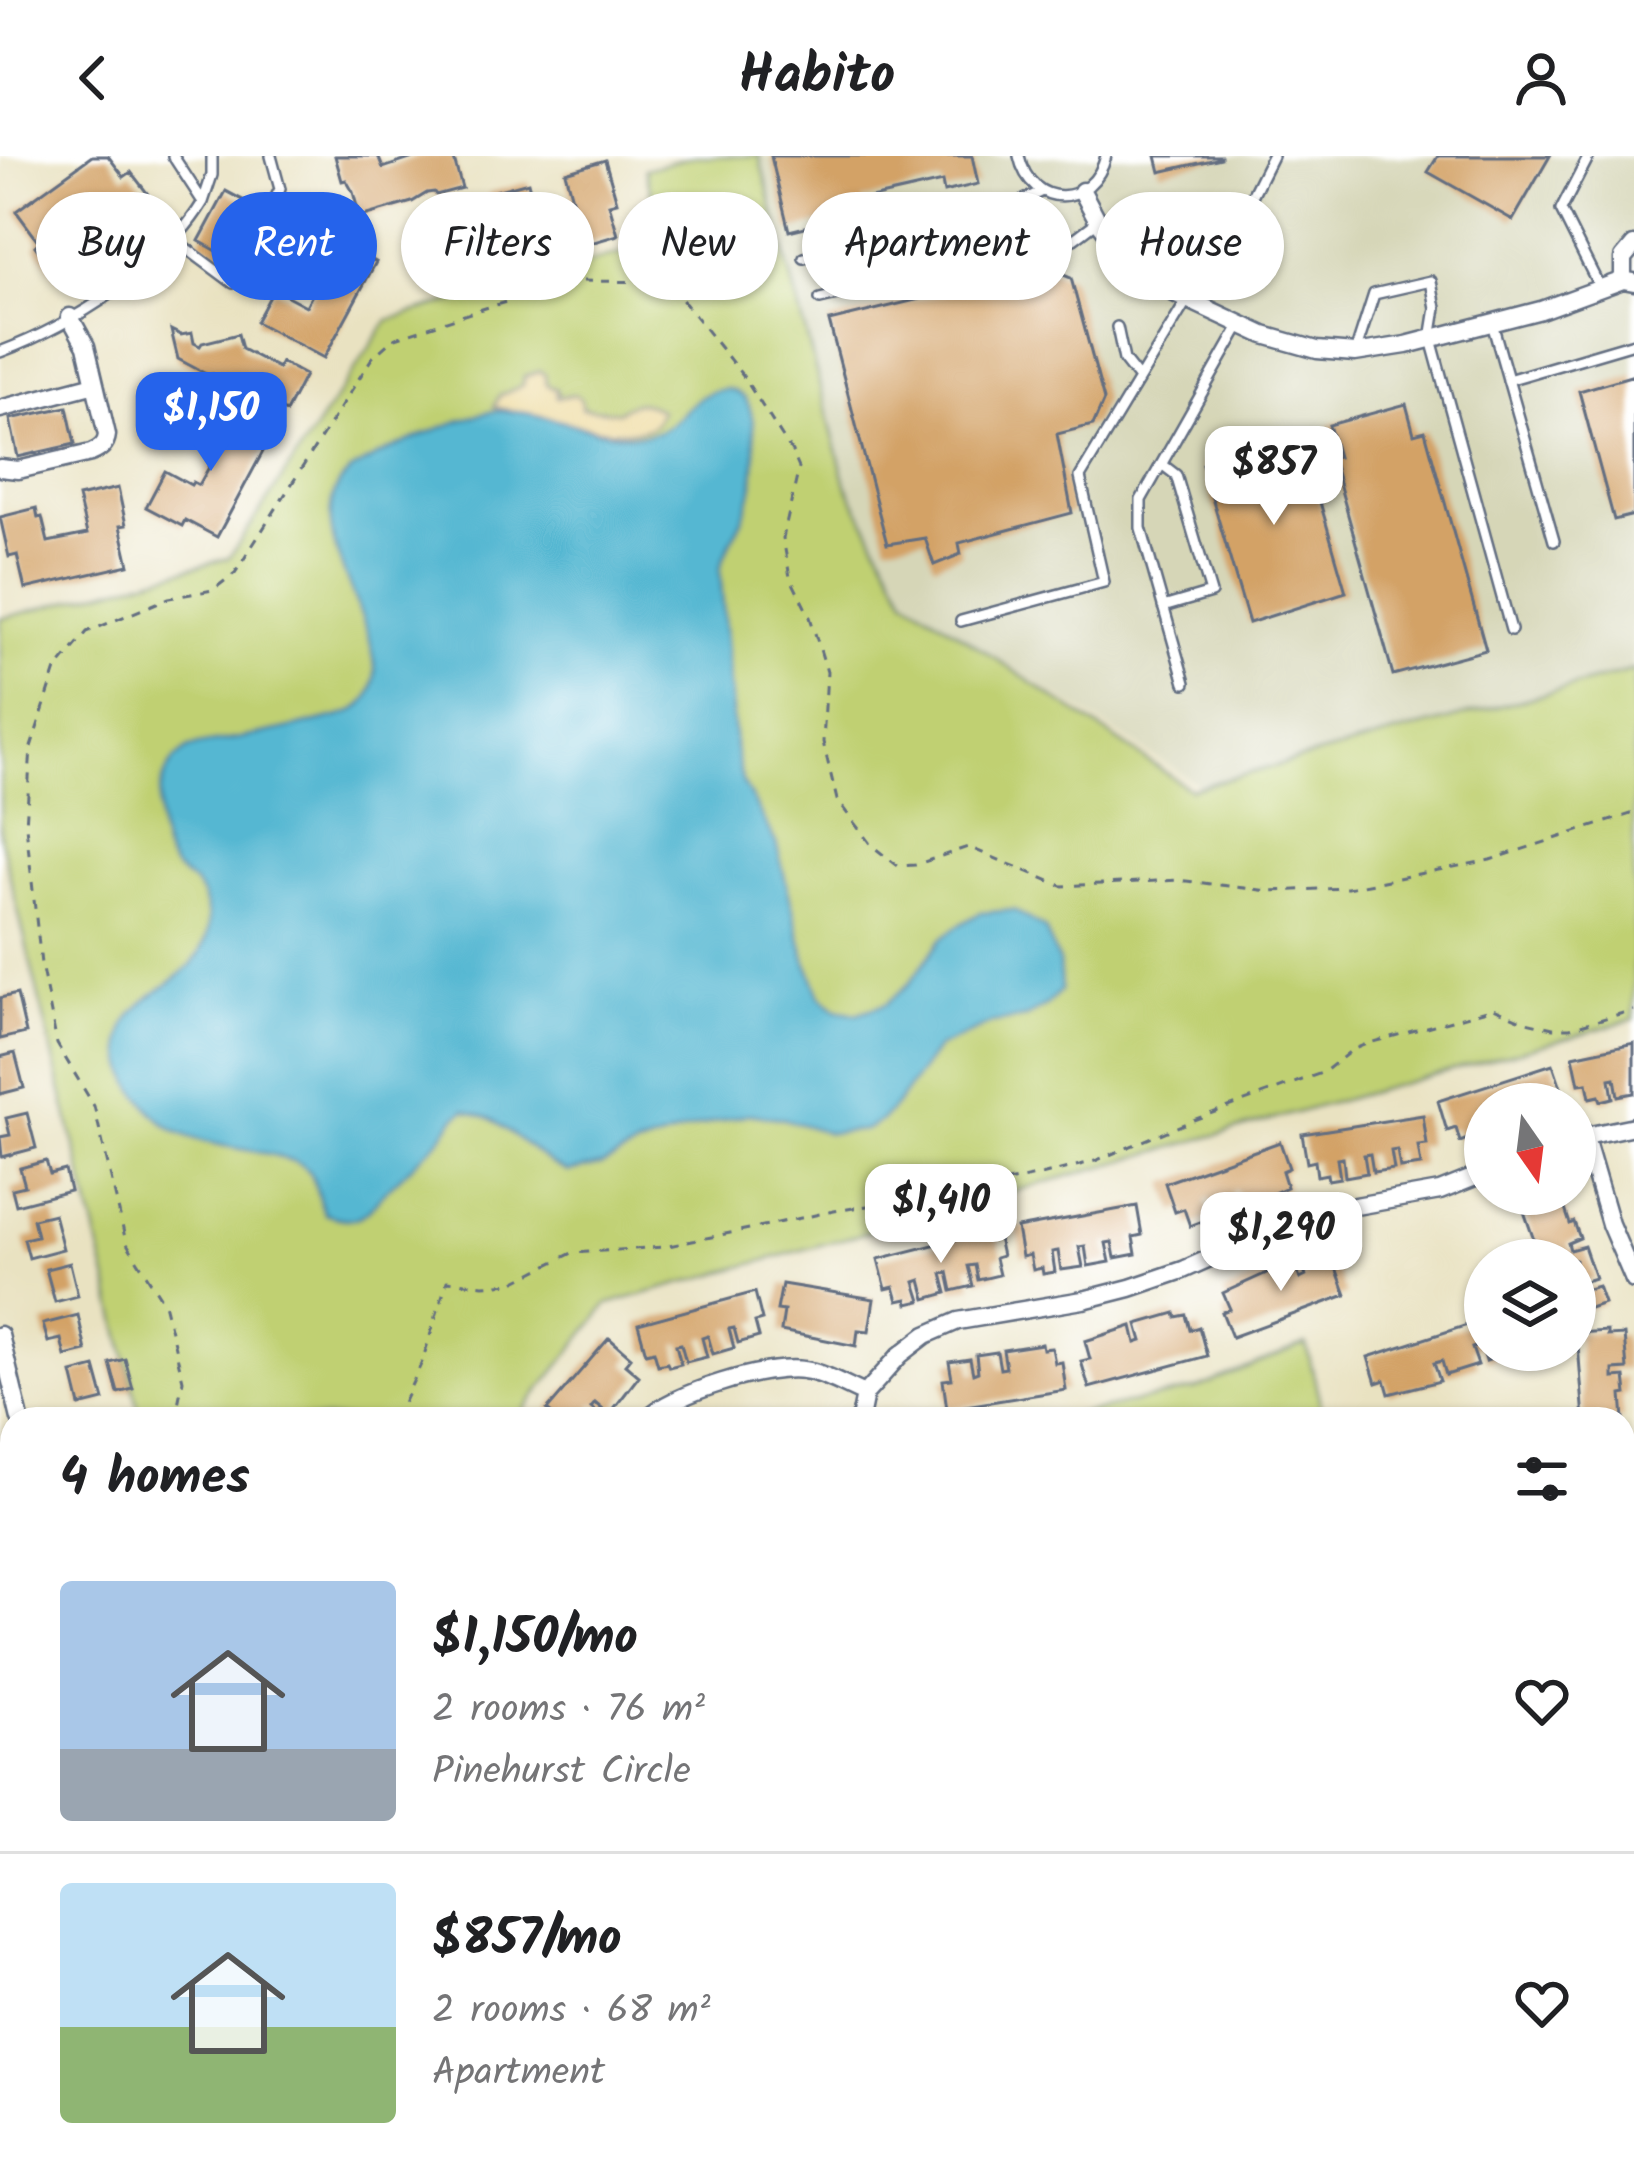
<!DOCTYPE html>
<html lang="en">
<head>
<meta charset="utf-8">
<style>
  :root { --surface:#fff; --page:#f2f2f2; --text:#202124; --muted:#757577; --line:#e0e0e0; --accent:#2563eb }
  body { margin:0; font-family:Kalam,sans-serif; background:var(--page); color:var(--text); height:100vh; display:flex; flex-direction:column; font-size:45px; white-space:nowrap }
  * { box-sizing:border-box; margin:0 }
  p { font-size:39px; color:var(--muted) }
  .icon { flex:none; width:66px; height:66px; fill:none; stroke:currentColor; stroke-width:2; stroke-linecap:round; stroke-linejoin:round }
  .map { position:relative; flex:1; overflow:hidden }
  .details { position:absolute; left:0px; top:1251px; width:1635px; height:771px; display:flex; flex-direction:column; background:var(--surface); border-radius:36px 36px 0 0; box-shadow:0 3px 9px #0004 }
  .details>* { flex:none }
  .banner { position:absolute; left:36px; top:36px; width:1563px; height:108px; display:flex; gap:24px }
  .needle { width:78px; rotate:166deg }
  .fabs { position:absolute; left:1464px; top:927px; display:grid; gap:24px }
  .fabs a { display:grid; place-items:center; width:132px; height:132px; border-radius:50%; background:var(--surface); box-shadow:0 3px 9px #0004; font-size:60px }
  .price { position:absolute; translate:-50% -102px; padding:0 27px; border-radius:24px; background:#fff; color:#222; font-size:39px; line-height:78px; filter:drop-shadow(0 3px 6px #0008) }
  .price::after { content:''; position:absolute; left:50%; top:72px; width:36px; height:27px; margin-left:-18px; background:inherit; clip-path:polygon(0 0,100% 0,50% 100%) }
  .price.current { background:var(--accent); color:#fff }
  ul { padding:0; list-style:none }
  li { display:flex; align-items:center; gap:36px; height:300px; padding:0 60px }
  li+li { border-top:3px solid var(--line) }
  li span { display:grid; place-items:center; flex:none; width:336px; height:240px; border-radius:12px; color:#555 }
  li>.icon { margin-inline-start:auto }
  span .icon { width:144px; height:144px; fill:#fffc; stroke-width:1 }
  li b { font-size:51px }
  h2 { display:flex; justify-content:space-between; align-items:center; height:144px; padding:0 60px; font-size:51px }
  .pill { padding:0 42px; border-radius:54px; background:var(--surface); box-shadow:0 3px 9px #0004; font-size:42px; line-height:108px }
  .pill.current { background:var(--accent); color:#fff }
  header { display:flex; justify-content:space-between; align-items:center; height:156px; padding:0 60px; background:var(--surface); font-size:54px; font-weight:800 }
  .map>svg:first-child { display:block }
  .built { fill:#d6d6b7 }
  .green { fill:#c0d072; stroke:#6e8068; stroke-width:3 }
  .sand { fill:#eeda9e; stroke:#84847e; stroke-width:3 }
  .water { fill:#54b7d2; stroke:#387398; stroke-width:3 }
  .building { fill:#d3a266 }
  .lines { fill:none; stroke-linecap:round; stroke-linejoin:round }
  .lane-casing { stroke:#636e81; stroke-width:14 }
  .street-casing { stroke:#636e81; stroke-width:21 }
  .path { stroke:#636e81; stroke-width:3; stroke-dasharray:9 9; stroke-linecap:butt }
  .lane { stroke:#fff; stroke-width:9 }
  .street { stroke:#fff; stroke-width:16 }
</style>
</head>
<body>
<header><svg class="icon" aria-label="back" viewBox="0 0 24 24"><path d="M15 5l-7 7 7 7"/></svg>Habito<svg class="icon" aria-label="person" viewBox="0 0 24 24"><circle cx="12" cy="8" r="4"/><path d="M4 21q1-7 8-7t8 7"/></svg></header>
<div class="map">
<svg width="1634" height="2021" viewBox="0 0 1634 2021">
  <rect width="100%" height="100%" fill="#fff"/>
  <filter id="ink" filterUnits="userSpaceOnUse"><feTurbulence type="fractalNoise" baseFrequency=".00833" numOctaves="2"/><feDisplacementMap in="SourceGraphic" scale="24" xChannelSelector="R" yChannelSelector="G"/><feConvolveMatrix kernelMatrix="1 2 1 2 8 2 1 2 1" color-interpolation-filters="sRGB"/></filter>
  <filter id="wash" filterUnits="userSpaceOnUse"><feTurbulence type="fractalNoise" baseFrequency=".004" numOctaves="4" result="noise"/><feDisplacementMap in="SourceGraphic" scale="48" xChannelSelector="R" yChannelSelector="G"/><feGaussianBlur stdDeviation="2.7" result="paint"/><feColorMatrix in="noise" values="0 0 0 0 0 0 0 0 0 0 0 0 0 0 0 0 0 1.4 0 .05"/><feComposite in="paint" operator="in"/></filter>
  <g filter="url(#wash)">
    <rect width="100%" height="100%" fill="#e9e2c1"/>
    <path class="built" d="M759 0H1634V514L1201 630 906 443 846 329Z"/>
    <path class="green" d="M694 0H759L846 329 906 442 1190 633 1634 514V863L608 1148 517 1263H141L0 680V463L229 402 388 164 664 85 645 13Z
      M1306 1188 1324 1263H1055L1196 1233Z
      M12 1824V2010H86L89 2021H0V1827Z
      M322 2010H689L691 2021H324Z
      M1142 2010H1497L1503 2021H1145Z"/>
    <path class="sand" d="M540 215 545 219 546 228 557 234V241L576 239 581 243 582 252 618 256C633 243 644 245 661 254 658 260 657 266 652 270 628 287 524 258 494 251L499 240 523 229 524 221Z"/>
    <path class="water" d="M727 233C747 238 750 248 753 267 757 300 757 331 743 361 734 380 725 394 720 414L735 592 742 625 776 687 806 804 820 840 836 854 856 858 886 848 910 827 942 782 956 771 980 757 1014 754 1045 773 1059 807 1061 834 1047 849 1025 862 993 867 937 892 899 945 882 964 865 974 829 977 781 962 748 958 696 971 638 991 601 1009 568 1016 550 1007 492 963 465 954 456 961 439 984 379 1041C364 1065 350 1067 325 1058 318 1046 317 1027 309 1016 301 1006 289 1004 277 1000 229 988 178 992 147 949 142 942 135 935 131 927 90 830 202 842 208 772 209 758 205 741 196 730 190 723 181 719 175 713 154 688 152 626 176 602 177 601 188 592 190 592 203 586 221 586 235 583 265 578 294 572 324 564 338 561 354 558 364 547 412 494 285 372 349 317 369 300 473 255 499 255 547 254 593 282 642 279 679 276 683 247 709 237 715 234 721 234 727 233Z"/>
    <g id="blocks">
      <path class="building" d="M92 0H108L124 21 131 16 154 46 121 71 100 43 69 66 91 97 58 122 35 90 39 86 16 55Z
        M335 0H378L383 12 419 0H453L462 32 436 39 434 36 427 37 412 46 360 61 353 36 346 24 342 25Z
        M771 0H972L978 28 944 36 942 26 862 44 863 57 789 75Z
        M1156 0H1221V2L1160 16Z
        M1438 0H1550L1513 64 1428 16Z
        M605 4 617 46 609 48 618 79 516 109 506 71 498 73 488 37 528 26 537 61 574 50 565 16Z
        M226 35 260 53 233 104 199 85Z
        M315 63 353 83 348 91 376 106 324 202 256 166 274 133 306 150 325 115 295 100Z
        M1047 112 1071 122 1104 244 1093 269 1057 278 1072 357 959 387 961 398 934 409 925 382 887 388 829 165Z
        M171 174 181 179 192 177 194 187 200 190 202 187 238 178 242 193 278 212 281 206 305 219 286 256 213 218 208 219 178 203Z
        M1634 219V359L1614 364 1579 235Z
        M206 244 244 265 240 273 267 288 217 381 185 364 182 370 146 351 165 315 191 329 193 326 199 329 218 295 187 279Z
        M1406 248 1414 278 1425 275 1486 494 1393 519 1332 302 1338 301 1329 269Z
        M67 251 75 288 18 301 10 263Z
        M1300 277 1346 436 1249 467 1202 308Z
        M118 332 126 369 120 370 129 409 25 433 17 399 9 401 0 361 36 352 38 362 42 361 48 386 87 378 78 341Z
        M17 838 26 877 0 883V842Z
        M1634 887V937L1618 940 1615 922 1610 923 1613 942 1601 945 1599 940 1590 942 1587 927 1579 928 1573 900Z
        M15 897 24 932 0 938V901Z
        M1553 908 1562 934 1554 937 1558 948H1485V963L1477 965 1483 983 1472 987 1470 982 1460 986 1456 972 1447 975 1438 945Z
        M27 957 36 992 2 1001 0 981 10 979 6 962Z
        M1423 959 1427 989 1418 990 1421 1009 1400 1012 1397 994 1391 995 1394 1013 1373 1016 1370 998 1364 999 1367 1017 1345 1021 1343 1002 1337 1003 1340 1022 1328 1024 1327 1018 1317 1020 1315 1005 1307 1007 1302 978Z
        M1280 986 1289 1012 1282 1015 1287 1031 1243 1051 1236 1034 1231 1036 1237 1054 1217 1061 1210 1043 1205 1045 1211 1062 1190 1070 1184 1053 1175 1056 1165 1027Z
        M46 1005 50 1018 65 1014 70 1035 16 1049 12 1033 25 1030 20 1012Z
        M1549 1038H1560L1570 1068 1574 1066 1580 1082 1568 1087 1570 1094 1584 1090 1595 1122 1582 1126 1584 1134 1598 1130 1604 1147 1575 1157V1104H1541L1521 1047Z
        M1137 1050 1142 1079 1133 1081 1136 1098 1115 1102 1112 1086 1106 1087 1110 1106 1088 1110 1085 1090 1079 1091 1083 1111 1061 1114 1058 1095 1052 1096 1055 1116 1043 1118 1042 1112 1033 1114 1030 1099 1022 1101 1017 1072Z
        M54 1058 63 1093 29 1102 24 1083 37 1080 33 1063Z
        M996 1073 1002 1100 995 1102 999 1119 978 1124 975 1109 968 1110 973 1130 952 1135 948 1116 942 1118 947 1137 926 1143 921 1124 915 1126 921 1145 908 1148 907 1143 898 1145 894 1131 886 1133 878 1103Z
        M1310 1097 1312 1101 1321 1098 1326 1112 1335 1109 1346 1139 1232 1181 1222 1156 1230 1153 1223 1137 1293 1105 1300 1123 1306 1120 1298 1101Z
        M70 1107 78 1140 55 1146 46 1113Z
        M782 1128 874 1143 869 1175 858 1174 856 1190 781 1175 784 1155 777 1154Z
        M755 1136 762 1164 755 1166 759 1181 738 1187 734 1172 729 1173 734 1192 713 1198 708 1180 702 1182 707 1201 686 1206 681 1188 676 1189 681 1208 669 1211 667 1207 658 1209 654 1195 646 1197 638 1168Z
        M1175 1157 1176 1161 1186 1159 1190 1174 1199 1171 1207 1200 1089 1232 1081 1205 1090 1203 1085 1185 1132 1170 1136 1187 1142 1185 1137 1168Z
        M1485 1157V1194H1499L1501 1200 1486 1205 1481 1189 1472 1192 1478 1209 1446 1219 1442 1205 1434 1207 1440 1225 1389 1238 1385 1224 1376 1227 1368 1201 1477 1166 1476 1160Z
        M78 1159 86 1195 65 1200 61 1183 48 1186 43 1168Z
        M1607 1175V1180L1624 1179 1627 1213 1613 1214V1222L1625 1221 1627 1238 1622 1239 1624 1263H1584L1577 1177Z
        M609 1182 631 1201 625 1208 639 1220 609 1259 595 1247 591 1252 604 1263H558L547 1254Z
        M1042 1188 1043 1193 1052 1192 1055 1207 1062 1206 1066 1234 947 1253 943 1224 952 1223 949 1206 970 1203 973 1218 978 1216 976 1199 997 1196 1000 1213 1006 1212 1003 1194Z
        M125 1203 133 1233 118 1237 110 1207Z
        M95 1211 104 1244 80 1250 72 1217Z
        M1634 1380V1441L1623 1451V1390Z
        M12 1500V1535L2 1538 0 1503Z
        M1633 1627 1634 1672 1623 1675V1630Z
        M1623 1747 1627 1759 1634 1757V1788L1623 1790Z
        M729 2010H778L781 2018 774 2021H733Z
        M893 2010H981L983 2021H895Z
        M1064 2010H1117L1120 2021H1088L1086 2013 1068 2019Z
        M1535 2010H1582L1585 2016 1589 2013 1593 2021H1540Z"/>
    </g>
  </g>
  <g filter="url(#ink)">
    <use href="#blocks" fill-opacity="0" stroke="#636e81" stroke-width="3"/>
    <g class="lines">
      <defs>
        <path id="lane" d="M1019 0C1031 54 1093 52 1106 0
          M1589 0 1561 54 1601 134
          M203 46 212 19V0
          M175 84 233 127 280 33 271 0
          M804 102 1012 50 1042 35
          M820 143 1074 83 1098 65
          M1492 167 1554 385
          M1117 171 1124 204 1139 223
          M0 196C72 169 162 113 203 46L173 0
          M1355 197 1374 138 1431 125 1436 152 1431 183 1511 474
          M1508 224 1634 187
          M1163 309 1176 319 1211 437 1163 451
          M961 465 1104 426 1080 321 1187 144 1196 117 1238 68 1272 0
          M1185 527 1141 372V344L1241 168"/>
        <path id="street" d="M1082 35 1098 65 1144 123 1264 179 1317 194 1355 197 1406 189 1541 154 1623 124 1634 126
          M1623 124V102L1634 89
          M0 253 95 228
          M0 312 18 314 91 297C100 293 106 289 107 279L86 190 70 161
          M1584 979 1610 1068 1634 1124
          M1576 982 1634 970
          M0 1179 20 1263
          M647 1263C672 1237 768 1208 804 1214 825 1217 846 1230 865 1238
          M860 1263 865 1238 900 1199 926 1179 958 1165 1083 1144 1130 1132 1183 1114 1295 1064 1333 1054 1440 1035 1485 1017
          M1623 1339 1634 1326
          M1623 1710 1634 1707
          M1623 2000 1634 2009
          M202 2010 205 2021
          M816 2010 817 2021
          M1028 2010 1031 2021"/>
      </defs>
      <use href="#lane" class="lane-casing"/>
      <use href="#street" class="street-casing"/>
      <path class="path" d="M175 1263 183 1224 164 1147 126 1086 94 950 57 888 41 808 26 670 31 591 56 514 87 476 169 442 213 434 235 417 372 202 393 183 482 153 577 125 668 126 743 220 792 296 799 312 783 382 790 421 810 461 827 516 823 586 837 644 871 689 898 710 915 709 968 691 1062 730 1178 724 1269 735 1347 732 1490 704 1634 657
        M396 1263 422 1206 447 1125 483 1129 512 1127 572 1097 664 1091 834 1055 954 1037 1041 1019 1095 1005 1196 963 1324 916 1352 894 1366 888 1494 852 1526 866 1553 872H1570L1634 854
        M0 1872 12 1888
        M69 2010 70 2021
        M352 2010 355 2021
        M674 2010 676 2021
        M1272 2010 1273 2021
        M1320 2010 1322 2021"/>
      <use href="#lane" class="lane"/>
      <use href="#street" class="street"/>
    </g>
  </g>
</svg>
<div class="fabs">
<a><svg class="needle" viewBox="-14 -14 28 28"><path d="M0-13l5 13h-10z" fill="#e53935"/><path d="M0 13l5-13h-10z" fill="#757577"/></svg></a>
<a><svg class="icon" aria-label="layers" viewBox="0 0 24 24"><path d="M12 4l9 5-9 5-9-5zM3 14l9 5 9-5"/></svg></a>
</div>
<b class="price current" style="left:211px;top:318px">$1,150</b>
<b class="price" style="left:1274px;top:372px">$857</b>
<b class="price" style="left:941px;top:1110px">$1,410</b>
<b class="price" style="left:1281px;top:1138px">$1,290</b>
<div class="banner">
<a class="pill">Buy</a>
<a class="pill current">Rent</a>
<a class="pill">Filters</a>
<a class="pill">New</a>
<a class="pill">Apartment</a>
<a class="pill">House</a>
</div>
<section class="details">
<h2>4 homes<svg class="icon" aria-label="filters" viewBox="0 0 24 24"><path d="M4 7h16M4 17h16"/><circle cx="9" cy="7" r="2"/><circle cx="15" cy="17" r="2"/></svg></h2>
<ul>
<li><span style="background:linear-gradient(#a9c7e8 70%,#9aa5b1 0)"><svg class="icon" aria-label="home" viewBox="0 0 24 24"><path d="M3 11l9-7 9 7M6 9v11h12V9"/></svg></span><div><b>$1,150/mo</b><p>2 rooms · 76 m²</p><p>Pinehurst Circle</p></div><svg class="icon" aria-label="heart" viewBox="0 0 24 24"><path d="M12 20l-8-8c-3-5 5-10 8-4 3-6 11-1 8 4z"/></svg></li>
<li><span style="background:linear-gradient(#bfe0f5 60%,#8fb573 0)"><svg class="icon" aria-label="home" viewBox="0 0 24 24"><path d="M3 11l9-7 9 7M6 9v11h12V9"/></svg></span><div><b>$857/mo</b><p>2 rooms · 68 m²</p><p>Apartment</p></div><svg class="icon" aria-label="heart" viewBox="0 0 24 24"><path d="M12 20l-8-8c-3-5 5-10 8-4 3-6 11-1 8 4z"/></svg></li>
</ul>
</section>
</div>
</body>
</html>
